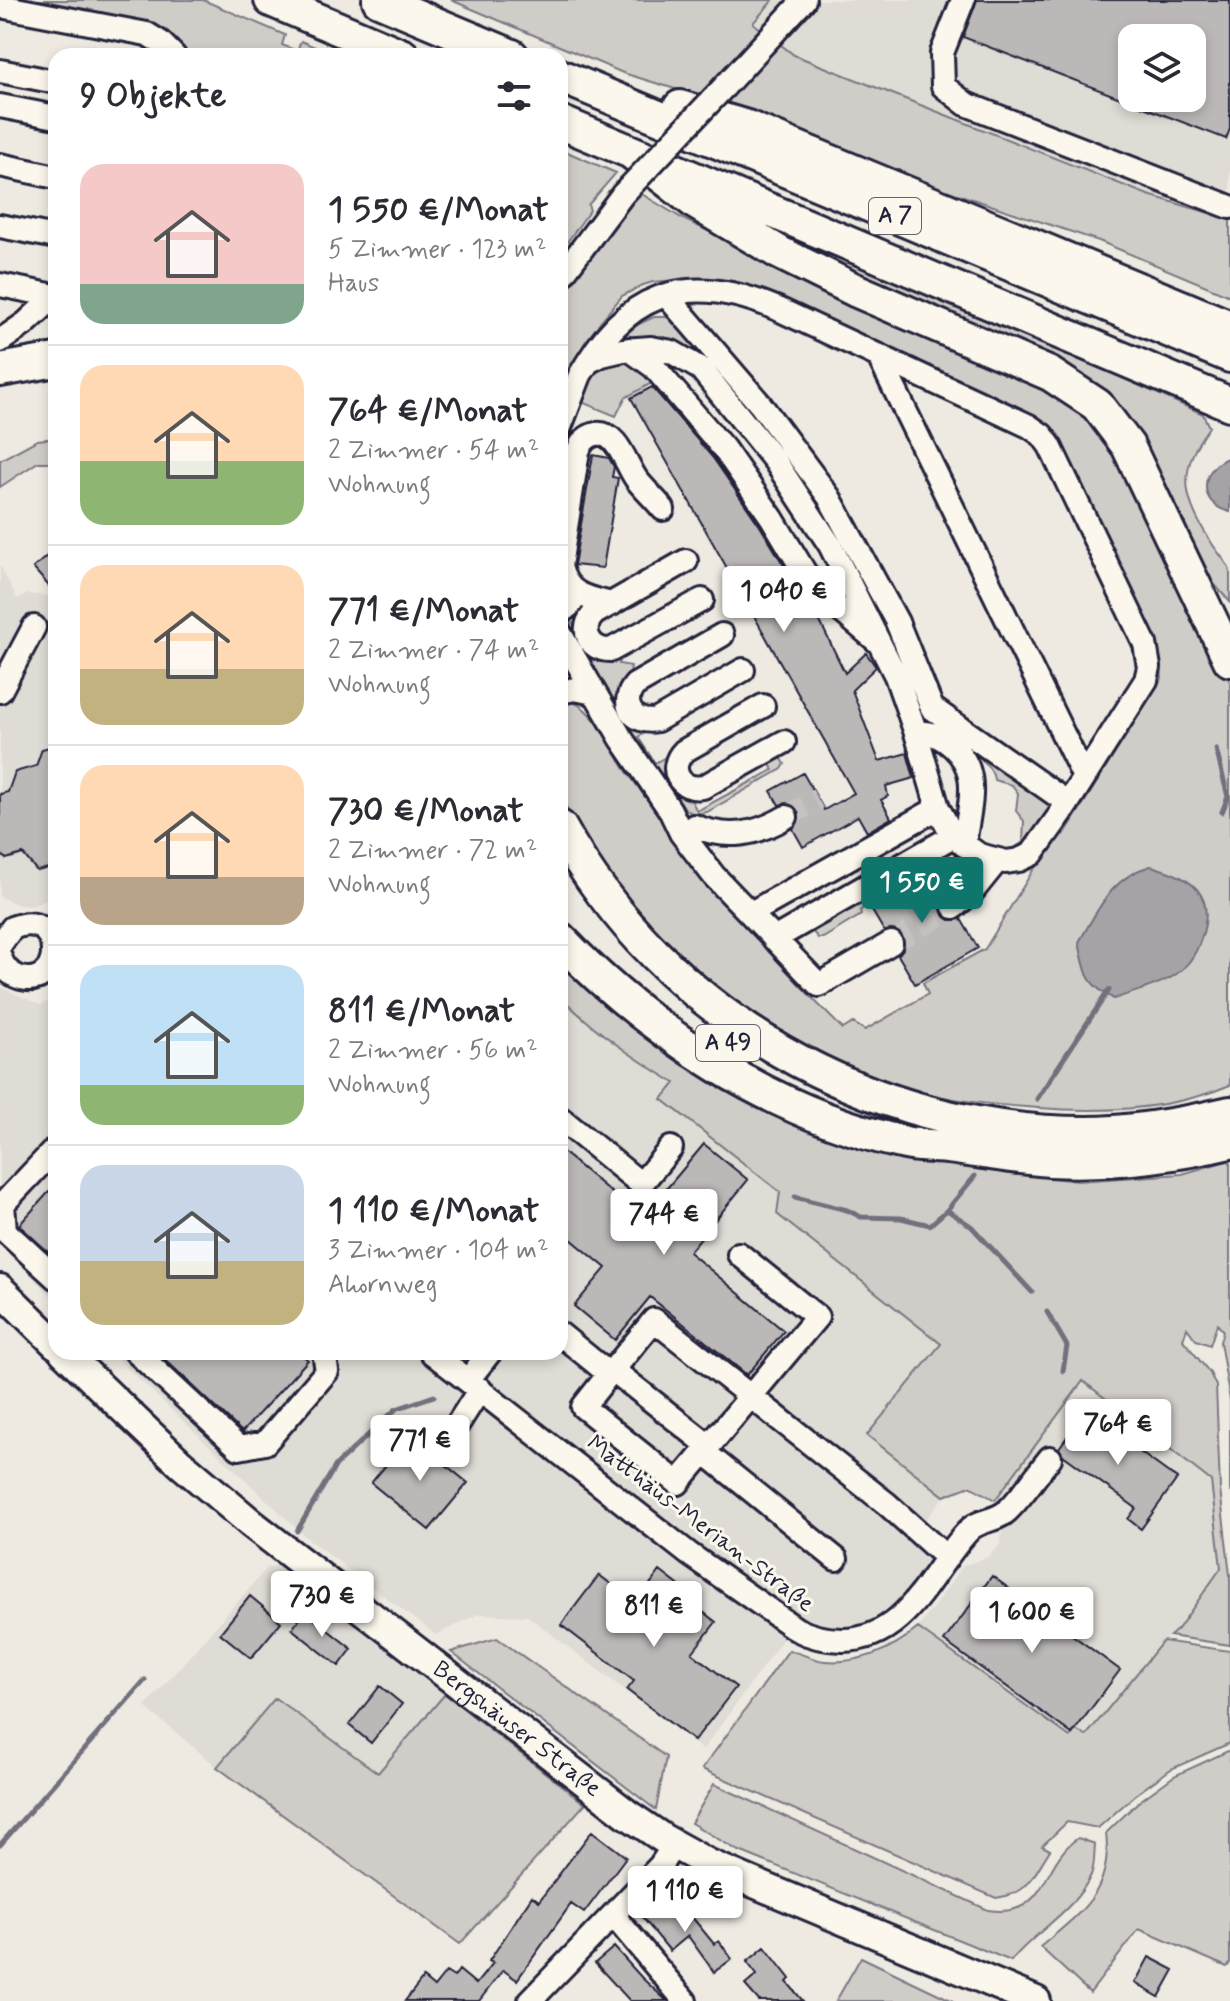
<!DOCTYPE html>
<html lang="de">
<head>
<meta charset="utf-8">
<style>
  :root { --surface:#fff; --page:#f2f2f3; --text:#2b2b33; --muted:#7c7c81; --line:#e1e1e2; --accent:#0f766e }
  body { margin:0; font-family:Mynerve,sans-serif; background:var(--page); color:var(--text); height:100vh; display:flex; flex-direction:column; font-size:30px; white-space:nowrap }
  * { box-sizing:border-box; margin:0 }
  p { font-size:26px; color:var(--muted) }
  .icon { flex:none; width:44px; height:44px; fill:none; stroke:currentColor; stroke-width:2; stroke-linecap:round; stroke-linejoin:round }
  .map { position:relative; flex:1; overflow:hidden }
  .sheet { position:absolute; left:48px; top:48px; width:520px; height:1312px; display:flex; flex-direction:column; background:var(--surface); border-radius:24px; box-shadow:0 4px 12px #0003 }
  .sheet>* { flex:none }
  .tools { position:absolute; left:1118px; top:24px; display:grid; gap:16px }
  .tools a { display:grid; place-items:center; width:88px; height:88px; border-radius:16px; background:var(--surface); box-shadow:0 4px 12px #0003; font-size:40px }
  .price { position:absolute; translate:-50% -68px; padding:0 18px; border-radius:8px; background:#fff; color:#222; font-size:26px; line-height:52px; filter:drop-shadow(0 2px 4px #0008) }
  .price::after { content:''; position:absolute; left:50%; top:48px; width:24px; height:18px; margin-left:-12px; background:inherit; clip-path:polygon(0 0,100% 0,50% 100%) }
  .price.on { background:var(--accent); color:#fff }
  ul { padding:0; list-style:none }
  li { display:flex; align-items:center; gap:24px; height:200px; padding:0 32px }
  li+li { border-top:2px solid var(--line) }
  li span { display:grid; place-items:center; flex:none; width:224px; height:160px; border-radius:24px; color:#555 }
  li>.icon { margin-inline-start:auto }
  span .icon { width:96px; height:96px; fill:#fffc; stroke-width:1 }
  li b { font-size:34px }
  h2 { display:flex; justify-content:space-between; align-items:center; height:96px; padding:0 32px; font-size:34px }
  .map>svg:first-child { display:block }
  .built { fill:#dfdbd5; fill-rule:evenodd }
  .green { fill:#d0cdc9; stroke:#797882; stroke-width:2 }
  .water { fill:#a6a3a7; stroke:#716f7c; stroke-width:2 }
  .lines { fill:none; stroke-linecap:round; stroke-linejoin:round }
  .stream { stroke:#716f7c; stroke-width:5 }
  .building { fill:#bcb8b8; stroke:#22223b; stroke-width:2; fill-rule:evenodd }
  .minor-tunnel { stroke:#c5c2c1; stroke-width:22; stroke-dasharray:22 11; stroke-linecap:butt }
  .minor-casing { stroke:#22223b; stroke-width:28 }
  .major-casing { stroke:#22223b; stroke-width:34 }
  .highway-casing { stroke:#22223b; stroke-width:38 }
  .minor { stroke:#fbf7ec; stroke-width:22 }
  .major { stroke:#fbf7ec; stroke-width:28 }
  .highway { stroke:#fbf7ec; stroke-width:32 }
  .minor-bridge-casing { stroke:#22223b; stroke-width:28; stroke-linecap:butt }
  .minor-bridge { stroke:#fbf7ec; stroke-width:22 }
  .labels { text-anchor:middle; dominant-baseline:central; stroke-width:6; stroke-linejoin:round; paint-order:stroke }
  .shield { fill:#fbf7ec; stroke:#636270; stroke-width:2 }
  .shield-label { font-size:22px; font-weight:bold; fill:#22223b }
  .street-label { font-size:24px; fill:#22223b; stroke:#fbf7ec }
</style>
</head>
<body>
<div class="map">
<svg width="1230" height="2001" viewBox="0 0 1230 2001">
  <rect width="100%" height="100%" fill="#eeeae2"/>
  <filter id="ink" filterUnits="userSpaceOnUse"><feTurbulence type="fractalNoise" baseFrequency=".0125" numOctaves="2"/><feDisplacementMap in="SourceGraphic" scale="16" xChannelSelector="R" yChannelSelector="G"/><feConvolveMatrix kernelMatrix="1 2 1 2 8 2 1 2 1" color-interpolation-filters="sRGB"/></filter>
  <g filter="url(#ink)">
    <path class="built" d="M773 0H1230V219L1148 195 794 55 753 23ZM1132 38H1192V98H1132Z
      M0 565 17 599 27 594 50 596 56 605V894L33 906 19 905 0 897Z
      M0 987 40 1005 56 998V1301L0 1245Z
      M560 996 608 1039 676 1083 662 1099 780 1193 777 1214 941 1344 867 1435 944 1496 912 1538 931 1554 930 1561 899 1601 873 1623 832 1630 809 1625 797 1619 703 1750 528 1616 478 1614 436 1635 307 1538 110 1352H560Z
      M1083 1380 1211 1481 1221 1568 1178 1629 1163 1641 1085 1736 1070 1737 918 1628 963 1566 988 1557 1000 1545 1003 1524 995 1500Z
      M283 1563 445 1694 378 1773 275 1698 217 1767 145 1707 267 1568Z"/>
    <path class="green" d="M12 0H203L285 35 282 45 297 51 301 41 336 56H186L173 39 164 33Z
      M451 0H773L753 23 794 55 1148 195 1230 219V296L1099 241 915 180 734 107 623 73Z
      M560 149 616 173 588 205 590 210 560 252Z
      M640 193 685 220 1074 403 1106 435 1200 627 1230 681V1085C1172 1110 1102 1113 1039 1108 995 1105 951 1101 908 1089 793 1055 674 974 608 873 595 853 564 812 560 790 556 765 560 731 560 705L573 702C597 712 611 748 625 769 691 862 762 950 843 1029L853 1023 865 1030 928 994 923 983 985 949 1057 831 1064 835 1162 678 1160 656 1143 619 1034 417 906 354 747 286 699 278 653 282 643 285 622 296 599 323 581 354 560 403V300L603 235Z
      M745 219 1053 347 1203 414 1209 427C1175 472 1184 501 1213 545 1218 553 1228 563 1230 571 1230 580 1230 592 1230 602L1215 585 1204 568 1142 442 1108 395 1067 367 857 277Z
      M654 317H666L675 321 722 369 715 375 616 341 639 324Z
      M624 360 630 361 655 381 625 398 616 416 584 403 582 399C589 369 595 368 624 360Z
      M56 438V462H38L0 487V460L37 440Z
      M581 621 620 652 619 664 631 666 629 681 624 691 659 725 638 737 655 763 674 752 689 796 697 811 773 770 767 758 779 754 785 764 782 769 707 812 694 814 686 810 635 739 567 625Z
      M925 707 1054 804 1029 843 1014 854 992 847 1012 850 1023 842 1024 821 1016 811 1018 793 1012 785 994 780C993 757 936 730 919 712Z
      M864 896 868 904 860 911 861 915 823 938H818L811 930Z
      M560 955 888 1151 967 1168 1078 1181 1182 1174 1230 1160V1493V1400L1220 1342 1223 1331 1217 1324 1210 1345 1196 1340 1187 1328 1183 1340 1210 1373 1216 1386 1220 1489 1230 1575V1645L1170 1636 1178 1629 1221 1568 1211 1481 1083 1381 995 1500 970 1486 944 1496 867 1435 941 1344 777 1214 780 1192 662 1099 675 1083C634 1058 594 1031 560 996Z
      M918 1628 1070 1737 1076 1730 1086 1736 1163 1641 1230 1651V1743L1171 1769 1135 1795 1098 1828 1067 1822 1042 1846 1050 1850C1032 1877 1030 1893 996 1898L702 1769 789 1650C800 1653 813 1660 825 1661 859 1664 892 1650 918 1628Z
      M497 1638 666 1757 656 1810 451 1652Z
      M445 1694 585 1804 460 1944 217 1767 275 1698 378 1773Z
      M1230 1750V1963L1227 1967 1139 1929 1090 1993 1040 1947C1081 1912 1113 1892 1106 1833L1137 1803 1174 1776Z
      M714 1784 988 1910C1049 1919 1040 1863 1078 1838L1095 1844C1094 1853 1095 1866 1091 1875 1074 1912 1035 1931 1011 1961L737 1850 691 1823Z
      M861 1957 953 2001H836Z"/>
    <path class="water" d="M1230 457V512C1196 504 1200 467 1230 457Z
      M1151 866C1192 877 1217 894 1201 939 1196 954 1187 968 1172 977 1155 987 1133 992 1114 999 1085 983 1086 974 1079 942 1098 910 1112 876 1151 866Z"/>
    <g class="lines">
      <path class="stream" d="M1216 749 1228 797 1222 812
        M1037 1099 1109 990
        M795 1197 847 1210 861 1217 901 1218 930 1225 947 1210 975 1176
        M947 1210 971 1226 1032 1292
        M1047 1312 1067 1346 1063 1371
        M297 1531 336 1465 396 1409 434 1396
        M0 1845 145 1680"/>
    </g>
    <path class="building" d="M977 0H1230V129L1226 139 963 37ZM1132 38H1192V98H1132Z
      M652 387 713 458 760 526 802 595 811 603 845 673 866 653 876 667 852 690 879 761 907 753 914 778 886 786 888 796 881 800 891 818 867 832 858 816 803 847 793 829 800 818 798 810 787 803 779 805 771 791 803 773 824 810 854 793 631 398Z
      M593 455 609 458 614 467 612 477 618 478 603 568 574 565Z
      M56 548V594L33 568Z
      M56 745V866L37 871 23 854 6 859 0 853V794L8 792 15 772 36 766 42 749Z
      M930 865 947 895 941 903 943 915 950 920 961 919 978 948 915 984 898 955 903 949V937L897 931H884L867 902Z
      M704 1144 748 1180 689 1252 784 1331 747 1375 650 1297 615 1340 574 1306 606 1268 560 1230V1150L642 1218Z
      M56 1184V1259L19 1225Z
      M157 1352H299L308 1360 242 1432Z
      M1085 1412 1177 1479 1141 1529 1128 1519 1136 1508 1063 1455 1059 1448Z
      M410 1436 468 1483 429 1530 371 1483Z
      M660 1571 682 1588 678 1593 716 1622 692 1653 736 1687 694 1741 627 1690 634 1681 561 1625 599 1575 636 1603Z
      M992 1576 1120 1670 1072 1734 944 1641Z
      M250 1596 281 1622 251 1658 220 1633Z
      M305 1612 352 1649 339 1666 292 1629Z
      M380 1686 402 1704 371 1743 349 1725Z
      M592 1831 626 1857 584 1913 571 1904 517 1980 503 1970 479 2001H405L423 1978 434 1987 446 1972 454 1977 459 1970 476 1984 493 1963 489 1961 532 1896 539 1901Z
      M663 1900 673 1914 683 1906 714 1944 719 1941 732 1959 714 1972 688 1936 670 1951 642 1917Z
      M614 1947 642 1978 667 2001H630L595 1963Z
      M765 1947 790 1979 787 1982 803 2001H759L745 1985 757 1975 747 1962Z
      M1149 1957 1174 1970 1159 1997 1135 1983Z"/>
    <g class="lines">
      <path class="minor-tunnel" d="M786 817 818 799
        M891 943 954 907"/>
      <defs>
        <path id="minor" d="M963 0 942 53 943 86 966 104 1230 207
          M0 6 147 34 160 42 174 56
          M0 71 56 82
          M724 87 804 0
          M0 106 56 117
          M0 165 56 177
          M0 226 56 237
          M560 278 623 194
          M0 285 55 296
          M667 296 760 404 829 497 897 622 932 708 1068 803
          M0 341 26 323 56 295
          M629 349 654 367 724 449 772 518 814 588 877 641
          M878 355 1083 775
          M560 427 580 375 588 362 602 355 623 350 651 348 672 352 701 369 775 461 830 545 896 676 916 733 938 808 953 836 979 855 1006 862 1019 860 1032 854 1062 812 1146 680 1149 667 1145 644 1050 446 1042 435 1029 426 778 309C698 275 635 285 588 362
          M686 561 595 613C578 628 589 651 611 650L702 600
          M560 566 578 451C581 443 586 436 596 434 618 431 626 466 637 480 645 490 655 499 663 509
          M560 566C566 595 587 598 612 604
          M560 613 570 605 576 595
          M560 633 621 738 670 810 681 833 714 876 819 985 891 943
          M722 635 635 685C619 703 633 725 657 720L743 670
          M0 691 34 627
          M560 692 575 689 594 693
          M763 706 684 751C667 768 679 791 703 787L784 742
          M916 733C929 732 935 734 946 741 984 768 969 805 964 845
          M694 826C728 840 755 835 786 817
          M954 907 972 892 997 861
          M751 913 938 808
          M774 939 953 836
          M0 945 12 928C64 906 66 989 21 978 10 975 3 967 0 957
          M560 1118 641 1184 671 1148
          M56 1148 3 1204 5 1231 56 1278
          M560 1334 609 1374 613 1370 709 1446 817 1317 739 1254
          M136 1352 239 1448 265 1443 327 1371 324 1352
          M431 1352 689 1554 796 1629C811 1637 826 1640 843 1640 908 1640 931 1569 969 1530 978 1520 997 1521 1007 1511 1023 1496 1036 1475 1050 1458
          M613 1370 654 1320 887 1504 947 1558
          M609 1374 583 1407 678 1483 704 1452
          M468 1380 490 1352
          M447 1441 480 1389
          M709 1446 704 1452 836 1559
          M613 1915 685 2001
          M530 2001 660 1866 674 1845"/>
        <g id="major">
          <path d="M0 1289 56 1344"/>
          <path id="s1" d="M64 1352 180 1463 252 1524 627 1814 664 1839 709 1864 1036 2001"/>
        </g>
        <path id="highway" d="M271 0 403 56
          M379 0 512 56
          M560 76 1230 356
          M680 107 747 127 1230 327
          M560 122 1230 404
          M631 152 696 203 780 253 855 290 1050 374 1097 405 1128 446 1230 660
          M0 370 56 360
          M560 827C664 1017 871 1133 1086 1133 1135 1133 1183 1124 1230 1113
          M560 939C652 1035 775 1114 905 1143 919 1146 933 1146 947 1147 981 1151 1015 1158 1050 1160 1111 1163 1170 1156 1230 1142"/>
      </defs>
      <use href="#minor" class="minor-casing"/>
      <use href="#major" class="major-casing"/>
      <use href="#highway" class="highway-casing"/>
      <use href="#minor" class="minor"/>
      <use href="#major" class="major"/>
      <use href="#highway" class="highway"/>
      <defs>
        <path id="minor-bridge" d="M623 194 724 87"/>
      </defs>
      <use href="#minor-bridge" class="minor-bridge-casing"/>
      <use href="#minor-bridge" class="minor-bridge"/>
    </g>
  </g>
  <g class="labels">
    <g class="shield">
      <rect x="869" y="198" width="52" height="36" rx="6"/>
      <rect x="696" y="1025" width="64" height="36" rx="6"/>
    </g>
    <g class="shield-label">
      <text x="895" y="216">A 7</text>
      <text x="728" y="1043">A 49</text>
    </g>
    <g class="street-label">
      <text transform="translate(700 1524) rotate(37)">Matthäus-Merian-Straße</text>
      <text stroke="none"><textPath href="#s1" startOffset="590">Bergshäuser Straße</textPath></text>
    </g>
  </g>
</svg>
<div class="tools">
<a><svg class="icon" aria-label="layers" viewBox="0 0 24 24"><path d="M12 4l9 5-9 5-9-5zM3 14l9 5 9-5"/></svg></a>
</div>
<b class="price" style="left:784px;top:634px">1 040 €</b>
<b class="price on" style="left:922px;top:925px">1 550 €</b>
<b class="price" style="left:664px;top:1257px">744 €</b>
<b class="price" style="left:1118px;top:1467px">764 €</b>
<b class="price" style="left:420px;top:1483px">771 €</b>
<b class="price" style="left:322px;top:1639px">730 €</b>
<b class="price" style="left:654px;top:1649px">811 €</b>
<b class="price" style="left:1032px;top:1655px">1 600 €</b>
<b class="price" style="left:685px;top:1934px">1 110 €</b>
<section class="sheet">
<h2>9 Objekte<svg class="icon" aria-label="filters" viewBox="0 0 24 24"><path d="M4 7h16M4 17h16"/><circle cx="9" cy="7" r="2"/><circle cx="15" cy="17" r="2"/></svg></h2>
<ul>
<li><span style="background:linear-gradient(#f6c9c9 75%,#7fa58c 0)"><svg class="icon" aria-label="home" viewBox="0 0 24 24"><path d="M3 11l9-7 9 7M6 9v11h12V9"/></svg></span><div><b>1 550 €/Monat</b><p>5 Zimmer · 123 m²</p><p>Haus</p></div></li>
<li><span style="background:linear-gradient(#ffd9b3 60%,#8fb573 0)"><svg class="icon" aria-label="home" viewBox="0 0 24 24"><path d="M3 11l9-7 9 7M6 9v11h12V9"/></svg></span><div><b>764 €/Monat</b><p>2 Zimmer · 54 m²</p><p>Wohnung</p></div></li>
<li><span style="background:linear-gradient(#ffd9b3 65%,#c2b280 0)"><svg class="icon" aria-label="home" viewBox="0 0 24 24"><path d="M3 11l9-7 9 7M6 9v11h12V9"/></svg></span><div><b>771 €/Monat</b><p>2 Zimmer · 74 m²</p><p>Wohnung</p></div></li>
<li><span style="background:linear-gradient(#ffd9b3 70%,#b9a48a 0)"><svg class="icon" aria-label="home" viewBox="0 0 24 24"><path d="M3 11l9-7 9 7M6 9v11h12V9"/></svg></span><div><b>730 €/Monat</b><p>2 Zimmer · 72 m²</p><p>Wohnung</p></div></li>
<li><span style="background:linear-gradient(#bfe0f5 75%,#8fb573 0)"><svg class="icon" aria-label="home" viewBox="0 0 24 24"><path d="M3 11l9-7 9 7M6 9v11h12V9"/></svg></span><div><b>811 €/Monat</b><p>2 Zimmer · 56 m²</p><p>Wohnung</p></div></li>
<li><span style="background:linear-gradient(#c9d6e8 60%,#c2b280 0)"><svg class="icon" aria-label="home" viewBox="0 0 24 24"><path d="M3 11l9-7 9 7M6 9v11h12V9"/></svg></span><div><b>1 110 €/Monat</b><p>3 Zimmer · 104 m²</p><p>Ahornweg</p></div></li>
</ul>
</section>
</div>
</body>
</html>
